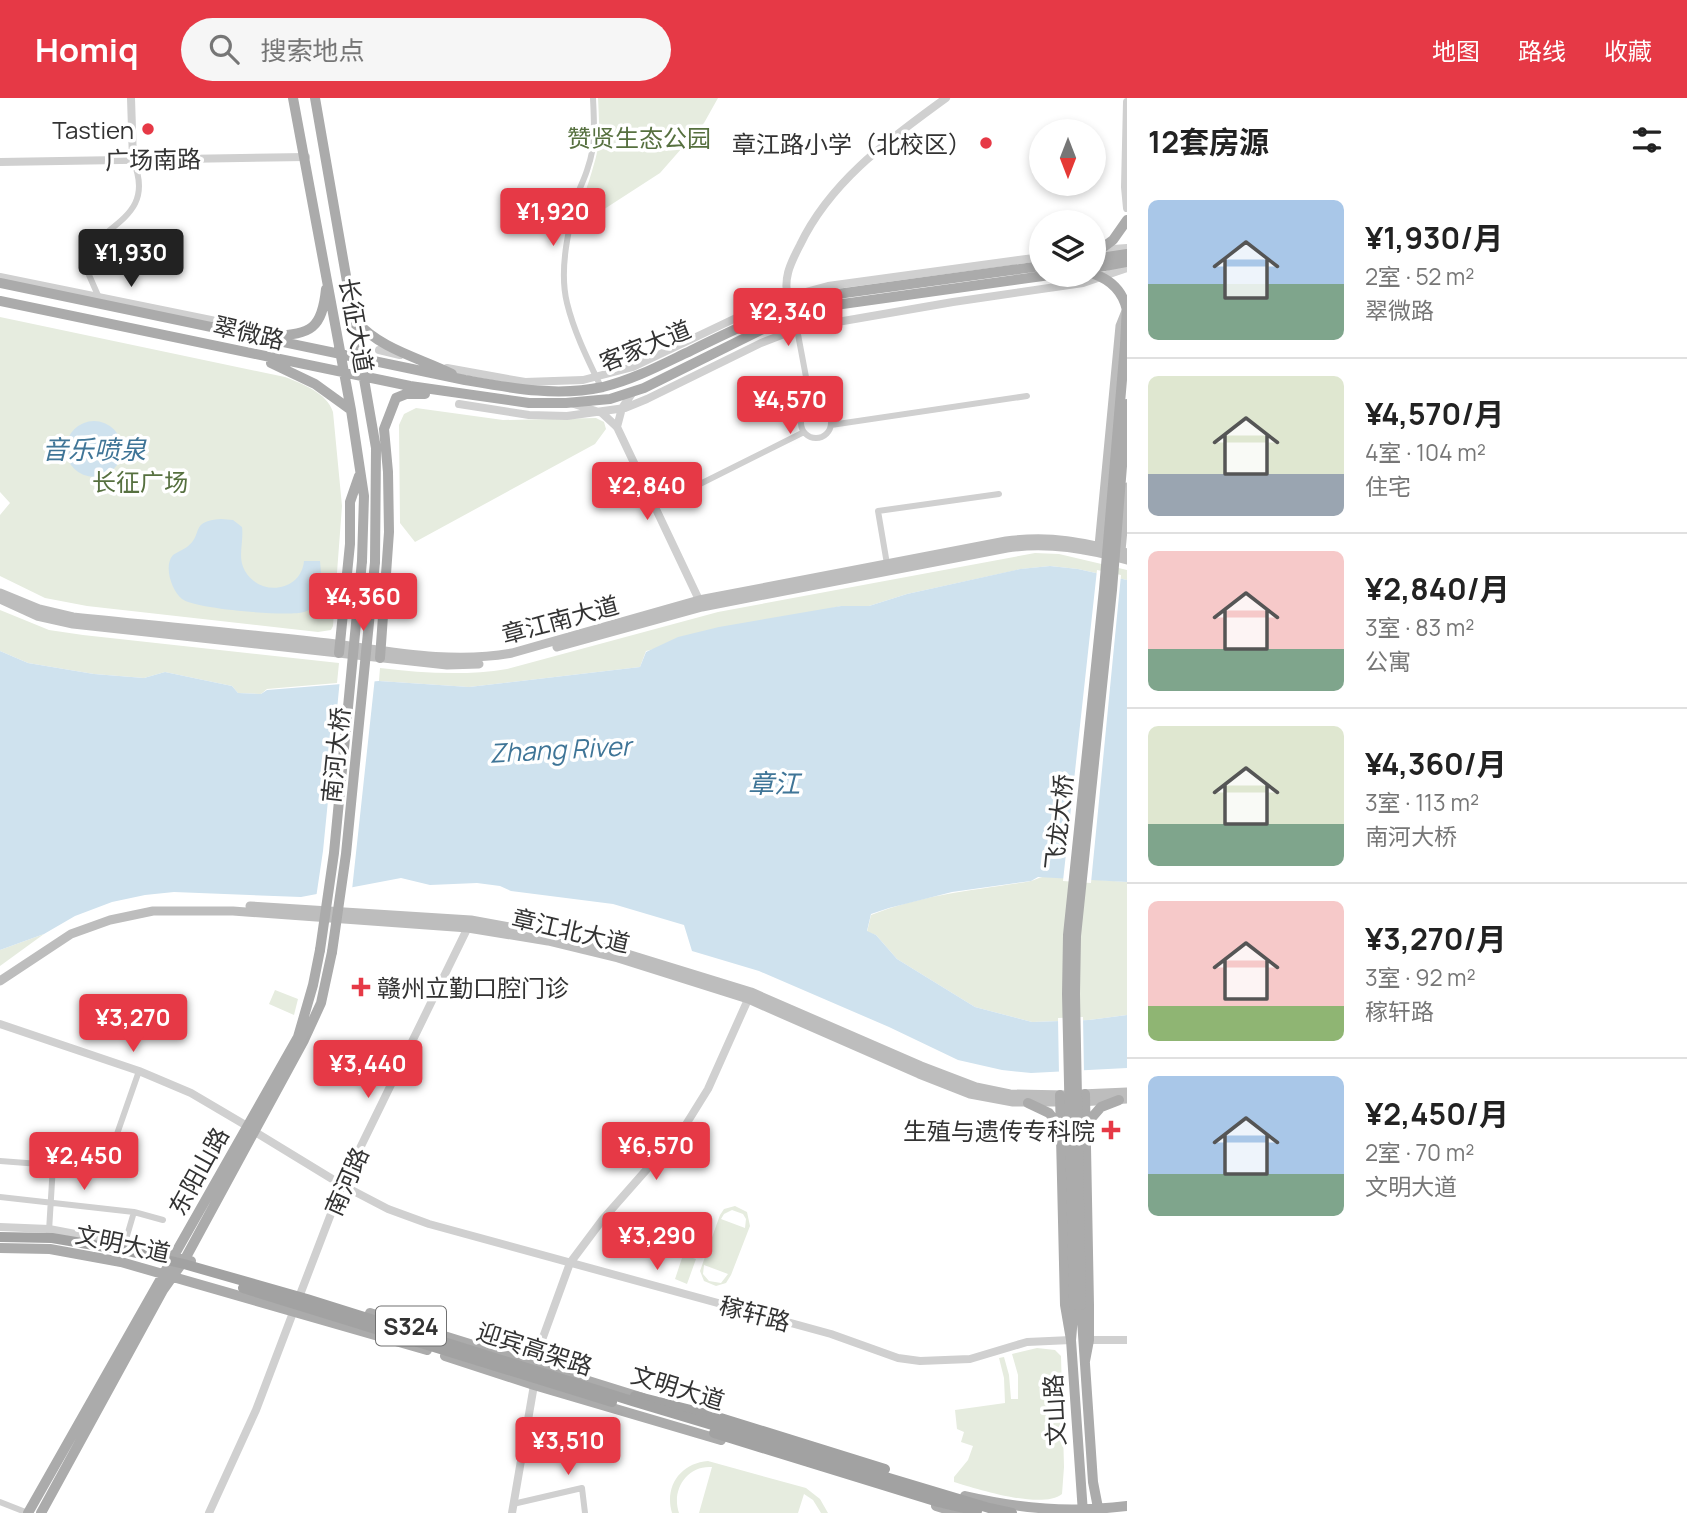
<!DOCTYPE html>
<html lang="zh">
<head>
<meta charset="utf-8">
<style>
  :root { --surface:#fff; --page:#f6f6f6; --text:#222; --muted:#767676; --line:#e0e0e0; --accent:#e63946 }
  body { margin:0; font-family:Manrope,"Noto Sans SC",sans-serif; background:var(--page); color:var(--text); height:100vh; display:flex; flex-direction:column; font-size:26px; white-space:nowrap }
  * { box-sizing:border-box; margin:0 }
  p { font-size:23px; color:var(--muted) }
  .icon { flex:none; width:38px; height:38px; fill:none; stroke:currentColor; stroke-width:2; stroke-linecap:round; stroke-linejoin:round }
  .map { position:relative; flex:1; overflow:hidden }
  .drawer { display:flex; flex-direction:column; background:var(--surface); width:560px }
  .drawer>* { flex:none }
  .needle { width:46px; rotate:180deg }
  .buttons { position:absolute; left:1029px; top:21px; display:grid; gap:14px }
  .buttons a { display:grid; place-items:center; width:77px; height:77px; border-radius:50%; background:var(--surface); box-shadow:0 4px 10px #0003; font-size:35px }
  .price { position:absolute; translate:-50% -60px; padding:0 16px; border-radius:7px; background:var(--accent); color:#fff; font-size:23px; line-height:46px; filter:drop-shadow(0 2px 4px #0008) }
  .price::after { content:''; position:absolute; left:50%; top:42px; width:21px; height:16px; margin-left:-10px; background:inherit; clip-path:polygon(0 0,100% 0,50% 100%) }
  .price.on { background:#222; color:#fff }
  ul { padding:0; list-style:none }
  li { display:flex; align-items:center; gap:21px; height:175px; padding:0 21px }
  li+li { border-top:2px solid var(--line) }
  li span { display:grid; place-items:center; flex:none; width:196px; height:140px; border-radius:10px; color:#555 }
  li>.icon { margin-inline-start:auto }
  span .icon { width:84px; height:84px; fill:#fffc; stroke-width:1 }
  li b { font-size:30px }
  h2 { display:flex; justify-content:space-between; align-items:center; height:84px; padding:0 21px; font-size:30px }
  header { display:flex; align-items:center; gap:42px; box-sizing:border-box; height:98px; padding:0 35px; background:var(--accent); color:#fff }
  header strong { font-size:33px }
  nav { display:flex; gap:38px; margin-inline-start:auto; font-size:24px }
  .search { width:490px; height:63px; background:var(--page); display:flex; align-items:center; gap:18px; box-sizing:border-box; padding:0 24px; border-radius:38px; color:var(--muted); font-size:26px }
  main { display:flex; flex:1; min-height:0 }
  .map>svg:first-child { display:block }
  .green { fill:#e6ecdf; fill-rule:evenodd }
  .water { fill:#cfe2ee }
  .pier { fill:#fff }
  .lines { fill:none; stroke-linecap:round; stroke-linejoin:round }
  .minor { stroke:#d0d0d0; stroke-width:6 }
  .tertiary { stroke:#d0d0d0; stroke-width:8 }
  .secondary { stroke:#bdbdbd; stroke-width:9 }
  .primary { stroke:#ababab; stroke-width:10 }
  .trunk { stroke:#a2a2a2; stroke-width:10 }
  .primary-bridge { stroke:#ababab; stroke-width:10 }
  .trunk-bridge { stroke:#a2a2a2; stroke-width:10 }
  .poi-dot { fill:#e63946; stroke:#fff; stroke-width:2.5 }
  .labels { text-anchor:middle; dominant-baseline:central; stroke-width:7; stroke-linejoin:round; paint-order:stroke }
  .shield { fill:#fff; stroke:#707070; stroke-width:2 }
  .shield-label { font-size:23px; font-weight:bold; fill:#333 }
  .poi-label { font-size:24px; fill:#333; stroke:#fff; text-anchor:end }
  .park-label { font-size:24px; fill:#56703f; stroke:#fff }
  .street-label { font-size:24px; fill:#333; stroke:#fff }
  .water-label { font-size:26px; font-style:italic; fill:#3f7597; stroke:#fff }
</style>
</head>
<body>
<header>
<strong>Homiq</strong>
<div class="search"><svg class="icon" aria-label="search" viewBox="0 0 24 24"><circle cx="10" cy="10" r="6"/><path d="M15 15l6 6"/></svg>搜索地点</div>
<nav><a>地图</a><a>路线</a><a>收藏</a></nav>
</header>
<main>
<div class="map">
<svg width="1127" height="1415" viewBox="0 0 1127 1415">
  <rect width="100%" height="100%" fill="#fff"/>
  <path class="green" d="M598 0H718L704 25 660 75 575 130C580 108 588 88 594 66 601 45 599 22 598 0Z
    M0 219 285 279C303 286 327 295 333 314L342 408 333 528 331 532 318 534 87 508 45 500 0 478V417L10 405 0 394Z
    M416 310 503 322 596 320 604 324 606 331 595 346 415 444 400 425 399 327 404 316Z
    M1035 455 1059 456 1127 472V482L1078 471 1050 468 1021 471 907 496 869 508H841L646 553 640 569 469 589 379 583 380 570C422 575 465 578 507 571L718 514Z
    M0 512 49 532 83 537 339 565 337 585 267 591 261 596 238 595 232 588 165 574 144 580 94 576 28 565 0 553Z
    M1047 778 1127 784V917L1089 922 1032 924 975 909 897 861 876 837 867 834 871 817C921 797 974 792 1026 784 1034 783 1039 779 1047 778Z
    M44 836 0 868V852Z
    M275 892 298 901 294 917 269 906Z
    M735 1108 747 1114 750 1128 731 1177 726 1185 716 1188 704 1183 700 1173 720 1117 724 1111ZM732 1112 743 1116 746 1121 745 1130 721 1121 724 1116ZM704 1167 728 1176 721 1185 709 1183 703 1176Z
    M693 1129 705 1133 697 1158 684 1153Z
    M683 1157 696 1161 687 1186 675 1181Z
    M1037 1250 1055 1252 1061 1258 1064 1369 1062 1396C1042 1412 977 1391 954 1384V1379L968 1362 973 1348 961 1344 964 1334 957 1331 955 1312 1005 1305 1004 1280 999 1260 1004 1259 1009 1277 1011 1301H1018V1277L1012 1256Z
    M708 1363 806 1390 820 1401 828 1415H821L813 1402 804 1396 798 1415H699L712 1369C687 1367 671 1392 679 1415H672C664 1388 681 1365 708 1363Z"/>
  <path class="water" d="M66 351a28 28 0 1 1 56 0a28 28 0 1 1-56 0Z
    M221 421 233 422 242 429C244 444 237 460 245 473 260 499 301 494 304 463H320L323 496C319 505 313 511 304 514 288 519 195 511 182 501 172 493 163 468 173 457 177 454 183 452 187 449 204 436 189 423 221 421Z
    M1050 468 1078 471 1127 482V784L1038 779 1031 783 952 794 889 810 871 816 867 833 876 837 897 861 975 909 1032 924 1089 922 1127 917V970L1031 975 1002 972 958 962 889 929 759 873 692 853 684 827 613 806 511 793 500 788 477 785 430 787 401 780 301 799 174 794 145 797 112 804 75 818 44 836 0 852V553L28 565 94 576 144 580 165 574 232 588 238 595 261 596 267 592 379 583 469 589 640 569 646 554 678 539 719 529 841 508H869L907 496 1020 471Z"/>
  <path class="pier" d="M1097 472 1121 477 1091 785 1063 783Z
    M375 579 352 792 316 800 323 753 340 581Z
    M1083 919 1084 976 1059 977 1058 920Z"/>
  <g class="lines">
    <path class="minor" d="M593 0C594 23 596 47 588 69 585 81 578 92 575 104 568 135 559 173 567 205 574 234 588 262 601 289
      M100 202 89 177 84 157C108 124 156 117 133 62
      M792 218 797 231 812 311
      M801 325a15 15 0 1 1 30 0a15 15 0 1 1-30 0Z
      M831 327 1027 298
      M656 408 804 334
      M887 466 878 413 999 396
      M0 1063 53 1067 103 1076 139 973
      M0 1099 134 1114 163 1122
      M49 1133 53 1067
      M124 1148 134 1114
      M0 1404 28 1415
      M513 1406 582 1390 585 1415"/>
    <path class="tertiary" d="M131 0 133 62
      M1127 4 1125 89 1127 110
      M0 64 306 59
      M1099 152 1127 150
      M0 179 255 231
      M789 204C782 182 790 166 800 147 831 82 890 41 946 0
      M379 252 400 257
      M447 270 525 284 583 282 633 269 759 209 787 199 828 188 1041 159
      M459 306 529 317 567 318 625 310 647 301 761 245 797 231 953 204 1083 185 1127 170
      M574 306 602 315 617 329 701 506
      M617 329 622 310 633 294
      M0 926 139 973 191 995 247 1028
      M255 1034 342 1087 388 1111 429 1126 831 1236 898 1260 920 1263 970 1261 1027 1244 1071 1242
      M0 1129 49 1131 159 1152
      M301 1194 342 1087 470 825
      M1089 1242H1127
      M209 1415 256 1312 294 1212
      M512 1415 534 1287 536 1266 542 1242 570 1165 603 1121 685 1028 708 991 750 897"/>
    <path class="secondary" d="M1099 448 1120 228 1126 213
      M1121 453 1127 389
      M0 495 39 511 73 519C158 528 243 535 328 545 389 553 450 566 512 555L699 502 1006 443C1052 437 1082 444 1127 455
      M2 502 37 518 73 526 447 567 479 566
      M557 549 702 509 1007 450C1049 444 1087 451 1127 462
      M250 808 471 822 549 836 621 854 751 894 921 968 976 989 1010 996 1067 997
      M0 883 71 836 110 822 153 813H233L468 830 548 843 618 860 748 901 919 976 970 996 1013 1004H1066
      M1081 996 1127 994
      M1080 1004 1127 1001"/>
    <path class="primary" d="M293 0 351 312 364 398 362 463
      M315 0 376 350 375 464
      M1094 156 1113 142 1127 122
      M1094 161 1127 156
      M1094 170 1127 164
      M1094 176C1111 182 1123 194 1127 212
      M0 185 465 282C511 290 556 299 603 289 632 282 659 268 686 255 731 233 775 211 823 198L1041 168
      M0 203 410 288 529 305H566L610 301 644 290 769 228 821 209 1050 177
      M356 223C380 251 420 260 452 276
      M274 238C311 236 322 231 326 191
      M1125 247 1127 208
      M271 265 315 286 351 312
      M339 555 350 446V404L359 378
      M380 560 389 434 388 374 384 331 396 300 406 296H425
      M1085 996 1089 1207V1242L1085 1263
      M1060 997 1065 1207 1071 1242
      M1028 1005 1049 1015 1060 1029
      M1087 1025 1101 1009 1119 1002
      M0 1150 50 1151 121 1164 427 1252
      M154 1154 191 1163
      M1074 1207 1071 1242 1083 1415
      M1081 1207 1093 1384 1099 1415
      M370 1215 643 1300
      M445 1258 534 1287 721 1342
      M965 1398C1022 1411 1068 1415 1127 1408
      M936 1408 959 1415
      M28 1415 298 939 313 887 320 852
      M41 1415 163 1192 185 1161 304 942 321 905 332 854"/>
    <path class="trunk" d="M635 1298 711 1317"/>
    <path class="primary-bridge" d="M320 852 334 755 362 463
      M332 854 346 756 375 464
      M1074 1207 1067 896 1068 837 1104 491 1125 247
      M1081 1207 1075 896 1076 838 1112 492 1127 306"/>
    <path class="trunk-bridge" d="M0 1139 52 1140 123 1152 184 1166 307 1201 632 1303 989 1410 1012 1415
      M243 1190 612 1304
      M711 1317 885 1371
      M714 1335 938 1404 977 1413"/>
  </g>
  <g class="poi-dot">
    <circle cx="148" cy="31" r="7"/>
    <circle cx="986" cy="45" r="7"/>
    <path d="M357.5 878.5h7v7h7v7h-7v7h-7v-7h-7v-7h7z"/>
    <path d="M1107.5 1021.5h7v7h7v7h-7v7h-7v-7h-7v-7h7z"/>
  </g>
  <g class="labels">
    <rect class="shield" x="376" y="1208.5" width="70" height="39" rx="5"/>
    <g class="shield-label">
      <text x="411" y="1228">S324</text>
    </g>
    <g class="poi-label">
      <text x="134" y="31">Tastien</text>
      <text x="972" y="45">章江路小学（北校区）</text>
      <text x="377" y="889" text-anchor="start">赣州立勤口腔门诊</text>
      <text x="1095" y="1032">生殖与遗传专科院</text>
    </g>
    <g class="park-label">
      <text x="639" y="39">赞贤生态公园</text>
      <text x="140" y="383">长征广场</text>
    </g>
    <g class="street-label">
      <text transform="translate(153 61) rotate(-1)">广场南路</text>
      <text transform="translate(357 227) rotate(80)">长征大道</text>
      <text transform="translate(249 234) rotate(13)">翠微路</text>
      <text transform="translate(645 247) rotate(-22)">客家大道</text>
      <text transform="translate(560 521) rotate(-15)">章江南大道</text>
      <text transform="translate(335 657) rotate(-84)">南河大桥</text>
      <text transform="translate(1058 724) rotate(-84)">飞龙大桥</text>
      <text transform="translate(571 832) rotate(13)">章江北大道</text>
      <text transform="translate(198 1073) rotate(-61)">东阳山路</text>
      <text transform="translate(346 1083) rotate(-66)">南河路</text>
      <text transform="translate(123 1145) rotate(12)">文明大道</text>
      <text transform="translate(755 1215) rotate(15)">稼轩路</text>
      <text transform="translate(535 1250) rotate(18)">迎宾高架路</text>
      <text transform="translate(678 1289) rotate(17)">文明大道</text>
      <text transform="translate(1054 1312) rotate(-93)">文山路</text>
    </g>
    <g class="water-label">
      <text x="94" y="351">音乐喷泉</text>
      <text transform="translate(560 651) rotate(-3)">Zhang River</text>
      <text x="774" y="685">章江</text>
    </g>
  </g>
</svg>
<div class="buttons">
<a><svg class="needle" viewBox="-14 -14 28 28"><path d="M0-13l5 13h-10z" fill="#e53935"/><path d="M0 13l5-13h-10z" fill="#767676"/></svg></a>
<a><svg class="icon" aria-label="layers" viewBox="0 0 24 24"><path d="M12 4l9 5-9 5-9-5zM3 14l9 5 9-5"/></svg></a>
</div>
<b class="price" style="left:553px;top:150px">¥1,920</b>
<b class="price on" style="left:131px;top:191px">¥1,930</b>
<b class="price" style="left:788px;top:250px">¥2,340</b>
<b class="price" style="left:790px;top:338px">¥4,570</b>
<b class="price" style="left:647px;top:424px">¥2,840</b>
<b class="price" style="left:363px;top:535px">¥4,360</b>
<b class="price" style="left:133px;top:956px">¥3,270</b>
<b class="price" style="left:368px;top:1002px">¥3,440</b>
<b class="price" style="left:656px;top:1084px">¥6,570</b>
<b class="price" style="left:84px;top:1094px">¥2,450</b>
<b class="price" style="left:657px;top:1174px">¥3,290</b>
<b class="price" style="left:568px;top:1379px">¥3,510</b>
</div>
<section class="drawer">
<h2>12套房源<svg class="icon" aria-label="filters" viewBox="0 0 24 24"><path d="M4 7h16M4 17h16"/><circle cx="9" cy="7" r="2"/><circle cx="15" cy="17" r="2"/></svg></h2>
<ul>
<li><span style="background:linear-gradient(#a9c7e8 60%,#7fa58c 0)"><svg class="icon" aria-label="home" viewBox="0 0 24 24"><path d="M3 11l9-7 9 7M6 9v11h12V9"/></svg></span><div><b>¥1,930/月</b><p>2室 · 52 m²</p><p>翠微路</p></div></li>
<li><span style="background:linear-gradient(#dfe7d0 70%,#9aa5b1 0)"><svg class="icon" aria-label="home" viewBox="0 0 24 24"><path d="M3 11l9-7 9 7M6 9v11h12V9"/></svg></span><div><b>¥4,570/月</b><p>4室 · 104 m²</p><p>住宅</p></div></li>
<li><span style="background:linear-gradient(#f6c9c9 70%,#7fa58c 0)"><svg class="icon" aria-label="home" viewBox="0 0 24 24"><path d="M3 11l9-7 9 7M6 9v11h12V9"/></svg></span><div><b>¥2,840/月</b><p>3室 · 83 m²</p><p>公寓</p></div></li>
<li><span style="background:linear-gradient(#dfe7d0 70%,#7fa58c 0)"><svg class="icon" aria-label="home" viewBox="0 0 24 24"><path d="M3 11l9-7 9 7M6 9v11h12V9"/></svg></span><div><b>¥4,360/月</b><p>3室 · 113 m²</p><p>南河大桥</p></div></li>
<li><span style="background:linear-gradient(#f6c9c9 75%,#8fb573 0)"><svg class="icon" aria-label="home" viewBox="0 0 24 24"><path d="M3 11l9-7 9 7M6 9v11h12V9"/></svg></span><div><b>¥3,270/月</b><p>3室 · 92 m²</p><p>稼轩路</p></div></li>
<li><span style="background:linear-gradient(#a9c7e8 70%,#7fa58c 0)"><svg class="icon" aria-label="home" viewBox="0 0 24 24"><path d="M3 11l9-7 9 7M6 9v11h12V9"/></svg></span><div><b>¥2,450/月</b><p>2室 · 70 m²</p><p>文明大道</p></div></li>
</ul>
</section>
</main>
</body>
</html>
